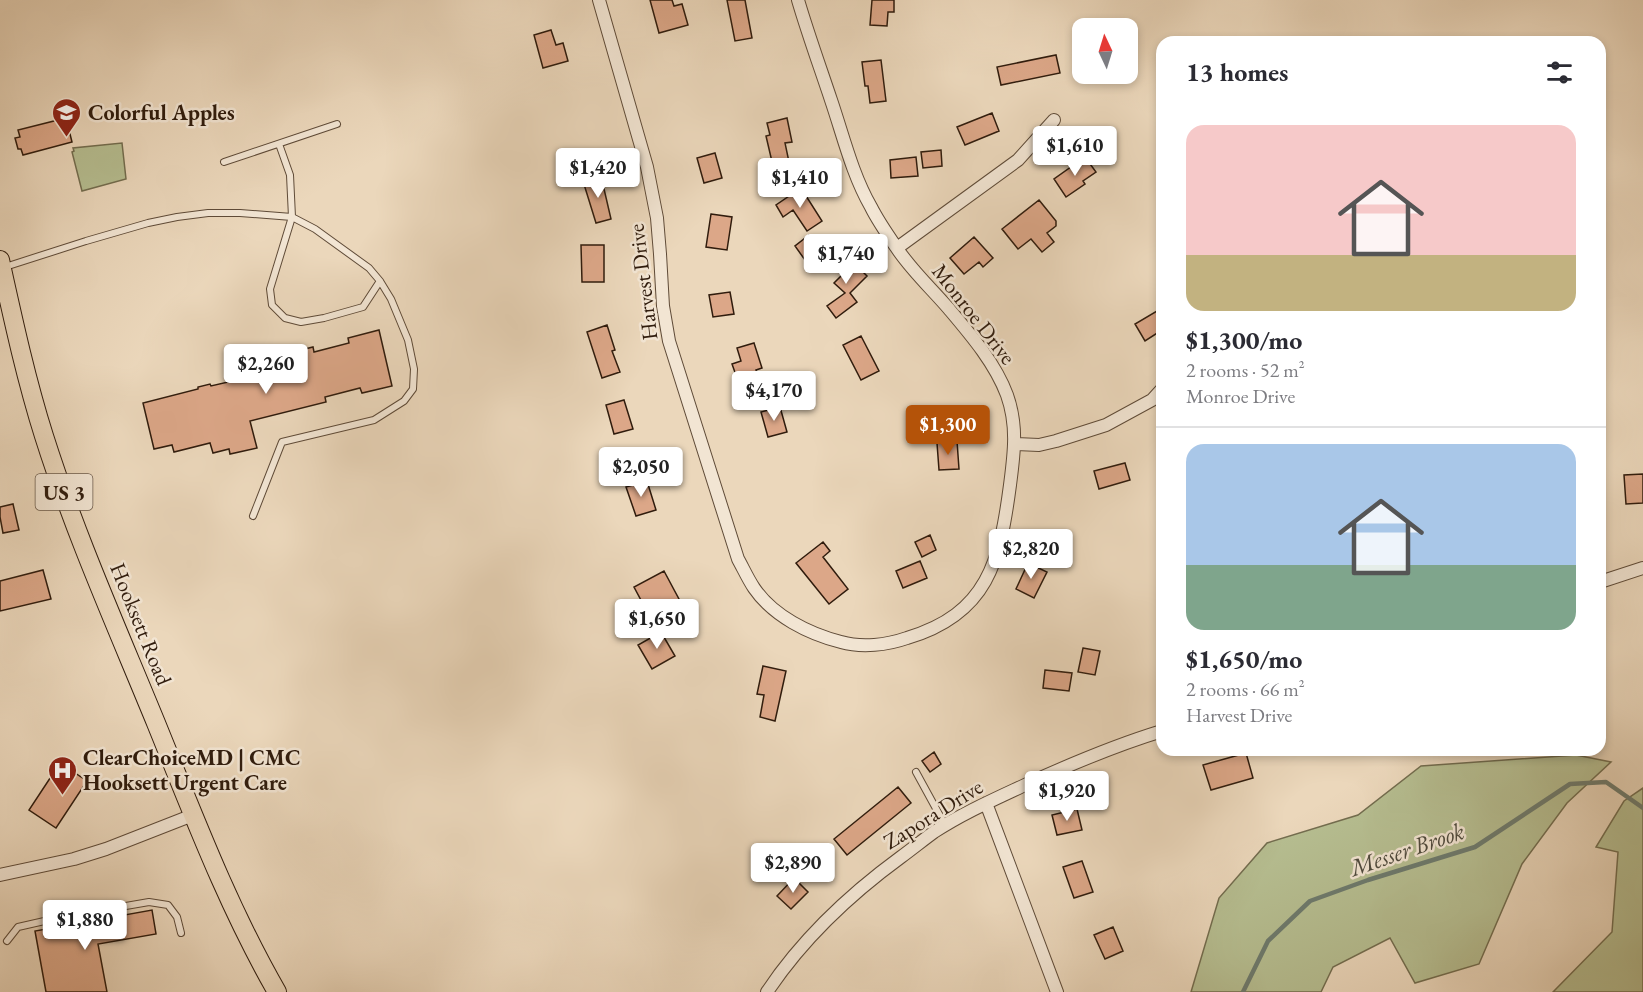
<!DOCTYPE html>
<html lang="en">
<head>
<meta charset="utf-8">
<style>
  :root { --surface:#fff; --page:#f7f7f7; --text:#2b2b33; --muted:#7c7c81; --line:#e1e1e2; --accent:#b45309 }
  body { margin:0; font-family:"EB Garamond",serif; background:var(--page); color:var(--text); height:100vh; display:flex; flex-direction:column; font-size:22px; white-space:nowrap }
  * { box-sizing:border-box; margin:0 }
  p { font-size:20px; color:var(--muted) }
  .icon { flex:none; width:33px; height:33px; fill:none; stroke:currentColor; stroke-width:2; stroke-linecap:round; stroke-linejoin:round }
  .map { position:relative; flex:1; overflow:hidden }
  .panel { position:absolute; left:1156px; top:36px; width:450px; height:720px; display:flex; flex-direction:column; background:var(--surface); border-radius:18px; box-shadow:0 3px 9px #0003 }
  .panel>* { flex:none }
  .needle { width:39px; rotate:356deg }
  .fabs { position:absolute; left:1072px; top:18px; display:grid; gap:12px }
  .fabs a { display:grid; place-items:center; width:66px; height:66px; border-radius:12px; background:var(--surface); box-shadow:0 3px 9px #0003; font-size:30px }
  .price { position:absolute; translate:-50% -51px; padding:0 14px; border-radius:6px; background:#fff; color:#222; font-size:20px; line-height:39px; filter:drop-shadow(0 2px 3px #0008) }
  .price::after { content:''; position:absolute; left:50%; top:36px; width:18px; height:14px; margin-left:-9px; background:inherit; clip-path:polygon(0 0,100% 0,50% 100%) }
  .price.on { background:var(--accent); color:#fff }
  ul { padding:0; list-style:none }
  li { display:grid; align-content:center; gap:12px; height:318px; padding:0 30px }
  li+li { border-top:2px solid var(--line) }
  li span { display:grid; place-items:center; height:186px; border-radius:18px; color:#555 }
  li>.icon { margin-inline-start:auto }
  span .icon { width:108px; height:108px; fill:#fffc; stroke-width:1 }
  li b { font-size:26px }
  h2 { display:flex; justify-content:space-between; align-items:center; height:72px; padding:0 30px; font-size:26px }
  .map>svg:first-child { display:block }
  .green { fill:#b6be91; stroke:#736d4f; stroke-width:1.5 }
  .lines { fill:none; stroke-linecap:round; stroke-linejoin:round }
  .stream { stroke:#6e7b6e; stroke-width:4.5 }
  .building { fill:#dca788; stroke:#301c0d; stroke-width:1.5 }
  .lane-casing { stroke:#5f4b38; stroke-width:8 }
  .street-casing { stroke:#5f4b38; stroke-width:14 }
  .primary-casing { stroke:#301c0d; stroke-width:20 }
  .lane { stroke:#f2e5d3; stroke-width:6 }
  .street { stroke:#f2e5d3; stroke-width:12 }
  .primary { stroke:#ebd7bb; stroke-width:18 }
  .labels { text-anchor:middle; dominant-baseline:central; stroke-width:5; stroke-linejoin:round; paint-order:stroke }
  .shield { fill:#f2e5d3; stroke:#6a5848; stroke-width:1.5 }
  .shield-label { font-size:21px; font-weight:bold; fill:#301c0d }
  .poi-label { font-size:22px; font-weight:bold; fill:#301c0d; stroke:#f2e5d3; text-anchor:start }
  .street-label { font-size:22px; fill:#301c0d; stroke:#f2e5d3 }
  .water-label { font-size:24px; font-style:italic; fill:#4f4b3e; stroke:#f2e5d3 }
</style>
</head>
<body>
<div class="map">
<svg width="1643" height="992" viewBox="0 0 1643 992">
  <rect width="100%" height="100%" fill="#ebd7bb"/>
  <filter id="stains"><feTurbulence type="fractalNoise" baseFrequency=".00333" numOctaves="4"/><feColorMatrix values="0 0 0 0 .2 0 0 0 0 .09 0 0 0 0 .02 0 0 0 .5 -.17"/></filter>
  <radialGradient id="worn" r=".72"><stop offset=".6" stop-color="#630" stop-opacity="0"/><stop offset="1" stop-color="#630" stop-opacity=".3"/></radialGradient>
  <path class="green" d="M122 143 126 179 82 191 72 152 74 151 73 148Z
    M1576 755 1611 762 1567 803 1522 864 1479 964 1415 983 1390 938 1333 967 1321 992H1191L1219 898 1267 843 1358 815 1421 766Z
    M1643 788V992H1553L1612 932 1618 852 1596 847 1624 801Z"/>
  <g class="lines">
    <path class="stream" d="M1243 992 1268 941 1310 901 1368 880 1475 847 1570 784 1606 782 1643 808"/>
  </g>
  <path class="building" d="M650 0H672L674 6 682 4 688 25 659 33Z
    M727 0H745L752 38 735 41Z
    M872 0H894V12H888L887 26 870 25Z
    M551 30 556 45 563 43 568 61 543 68 534 35Z
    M1056 55 1060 73 1001 85 997 67Z
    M881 60 886 101 870 103 868 86H865L862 62Z
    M992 113 999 131 965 145 957 127Z
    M66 118 72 142 23 155 21 149H18L15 138 20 137 18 130Z
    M787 118 792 142 785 143 789 162 773 166 766 136 770 135 767 123Z
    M941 150 942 166 923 168 921 152Z
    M715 153 722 178 704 183 697 158Z
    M916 157 918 176 891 178 890 160Z
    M1085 157 1096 172 1083 181 1085 184 1066 197 1054 179Z
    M601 176 611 219 596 223 583 181Z
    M801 188 822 221 807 231 793 210 783 217 776 205Z
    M1039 200 1056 221V226L1047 233 1054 242 1042 252 1031 239 1018 249 1002 229Z
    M711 214 732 217 727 250 706 247Z
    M809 235 820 249 805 260 795 246Z
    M974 237 993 258 983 267 979 262 964 274 950 258Z
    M581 245H604V282H582Z
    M843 257H848L867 276 850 293 857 302 836 318 827 306 845 293 834 283 842 275 833 267Z
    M730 292 734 314 713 317 709 295Z
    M1162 308V330L1145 341 1135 324Z
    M607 325 615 350 612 351 620 372 602 378 587 332Z
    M379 330 392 386 362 393 360 388 325 397 326 402 250 421 257 448 230 454 229 449 213 453 210 443 174 452 172 445 154 449 143 403 198 389V387L210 384 211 386 237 380 233 367 313 347 314 352 349 343 348 338Z
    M861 336 879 371 861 380 843 345Z
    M754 343 762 368 756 370 761 385 742 392 732 364 741 361 737 348Z
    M624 400 633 429 614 434 606 405Z
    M780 407 787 432 768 437 761 412Z
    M957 441 959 469 939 470 937 443Z
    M1125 463 1130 480 1099 489 1094 471Z
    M1643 474V503L1626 504 1624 475Z
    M647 481 656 510 636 516 626 487Z
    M13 504 19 530 3 533 0 517V507Z
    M930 535 936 550 922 557 915 542Z
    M823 542 830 551 823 557 848 589 829 604 796 563Z
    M920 561 927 578 903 588 896 571Z
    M1028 563 1047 572 1034 598 1016 589Z
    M43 570 51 599 0 611V581Z
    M664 571 680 601 650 617 634 587Z
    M661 632 675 656 652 669 638 645Z
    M1083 648 1100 651 1095 675 1078 672Z
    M763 666 786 671 775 721 760 717 764 695 757 694Z
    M1045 670 1072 673 1069 691 1043 688Z
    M934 752 941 764 930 772 922 761Z
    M1246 753 1253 778 1211 790 1203 765Z
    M60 763 87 781 56 828 29 810Z
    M898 787 911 803 847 855 834 839Z
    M1077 809 1082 830 1057 835 1052 815Z
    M1082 861 1093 892 1074 898 1063 867Z
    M794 878 808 892 791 909 777 896Z
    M152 910 156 934 98 944 107 992H46L35 931Z
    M1113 927 1123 951 1105 959 1094 935Z"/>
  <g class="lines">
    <defs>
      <path id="lane" d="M279 144 290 175 292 217 270 289 272 305 285 318 301 322 324 318 363 307 380 281
        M224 162 337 124
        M5 267 86 241 148 223 177 217 208 213H240L292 217 315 229 369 268 380 281 391 299 408 340 414 369 413 389 404 401 374 420 282 442 253 516
        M916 772 945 825
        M7 941 18 927 62 917 149 902 168 905 177 917 181 933"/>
      <path id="street" d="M599 0 647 167 657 218 660 254 663 306 669 341 738 559C743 568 748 579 754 588 773 616 809 634 841 642 862 648 887 645 907 638 988 614 1000 561 1010 485 1014 454 1018 426 1007 395 995 363 971 335 949 309 931 288 911 270 896 247 887 234 878 221 871 207 852 174 843 135 831 100 820 67 808 34 798 0
        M897 248 1018 160 1054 120
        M1016 444 1039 445 1056 441 1106 425 1152 400 1162 389
        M1600 582 1643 568
        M986 803 1057 992
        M0 875 74 859 106 849 193 815
        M767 992C803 938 849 895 901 857 912 849 923 840 934 832 963 813 995 799 1027 784 1071 764 1116 745 1162 731"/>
      <path id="primary" d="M0 260C13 319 26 379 44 436 75 534 117 628 156 723 193 814 228 907 277 992"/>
    </defs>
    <use href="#lane" class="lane-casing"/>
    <use href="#street" class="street-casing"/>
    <use href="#primary" class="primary-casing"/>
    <use href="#lane" class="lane"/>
    <use href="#street" class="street"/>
    <use href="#primary" class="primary"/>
  </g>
  <defs>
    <symbol id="school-pin" viewBox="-11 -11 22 30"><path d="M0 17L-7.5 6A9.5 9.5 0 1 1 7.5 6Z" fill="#8f2418" stroke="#f2e5d3"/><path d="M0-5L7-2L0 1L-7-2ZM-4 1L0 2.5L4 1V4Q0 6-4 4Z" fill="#fff"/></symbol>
    <symbol id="hospital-pin" viewBox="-11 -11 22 30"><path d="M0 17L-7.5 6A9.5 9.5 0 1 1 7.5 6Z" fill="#8f2418" stroke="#f2e5d3"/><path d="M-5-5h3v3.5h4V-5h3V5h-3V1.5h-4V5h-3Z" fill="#fff"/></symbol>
  </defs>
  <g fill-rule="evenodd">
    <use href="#school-pin" x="50" y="96" width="33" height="45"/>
    <use href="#hospital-pin" x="46" y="754" width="33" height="45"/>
  </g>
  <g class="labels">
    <rect class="shield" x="35.5" y="474" width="57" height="36" rx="4.5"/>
    <g class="shield-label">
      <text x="64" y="492">US 3</text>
    </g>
    <g class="poi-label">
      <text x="88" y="112">Colorful Apples</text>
      <text x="83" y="757">ClearChoiceMD | CMC<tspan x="83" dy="25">Hooksett Urgent Care</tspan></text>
    </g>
    <g class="street-label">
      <text transform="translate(643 282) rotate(-97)">Harvest Drive</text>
      <text transform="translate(974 314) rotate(52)">Monroe Drive</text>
      <text transform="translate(141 624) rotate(68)">Hooksett Road</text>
      <text transform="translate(933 814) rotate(-32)">Zapora Drive</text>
    </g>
    <g class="water-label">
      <text transform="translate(1407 849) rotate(-19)">Messer Brook</text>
    </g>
  </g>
  <rect width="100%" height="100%" filter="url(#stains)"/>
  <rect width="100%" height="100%" fill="url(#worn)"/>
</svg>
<div class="fabs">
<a><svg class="needle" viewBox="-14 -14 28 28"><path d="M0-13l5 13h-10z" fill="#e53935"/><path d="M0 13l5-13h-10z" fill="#7c7c81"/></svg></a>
</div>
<b class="price" style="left:1075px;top:177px">$1,610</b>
<b class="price" style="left:598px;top:199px">$1,420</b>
<b class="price" style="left:800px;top:209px">$1,410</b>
<b class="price" style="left:846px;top:285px">$1,740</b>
<b class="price" style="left:266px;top:395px">$2,260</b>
<b class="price" style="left:774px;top:422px">$4,170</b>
<b class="price on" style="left:948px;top:456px">$1,300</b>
<b class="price" style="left:641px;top:498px">$2,050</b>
<b class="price" style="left:1031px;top:580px">$2,820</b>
<b class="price" style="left:657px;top:650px">$1,650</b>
<b class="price" style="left:1067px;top:822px">$1,920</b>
<b class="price" style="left:793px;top:894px">$2,890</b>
<b class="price" style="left:85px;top:951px">$1,880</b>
<section class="panel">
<h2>13 homes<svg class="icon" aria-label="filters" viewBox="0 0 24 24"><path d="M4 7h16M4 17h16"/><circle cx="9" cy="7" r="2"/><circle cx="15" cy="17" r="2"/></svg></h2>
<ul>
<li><span style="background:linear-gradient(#f6c9c9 70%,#c2b280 0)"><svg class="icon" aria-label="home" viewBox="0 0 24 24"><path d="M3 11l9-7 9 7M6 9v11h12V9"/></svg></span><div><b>$1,300/mo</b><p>2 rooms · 52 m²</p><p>Monroe Drive</p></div></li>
<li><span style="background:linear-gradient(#a9c7e8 65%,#7fa58c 0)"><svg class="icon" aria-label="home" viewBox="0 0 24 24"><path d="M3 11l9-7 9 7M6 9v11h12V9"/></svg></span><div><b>$1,650/mo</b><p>2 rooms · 66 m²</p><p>Harvest Drive</p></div></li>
</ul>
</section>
</div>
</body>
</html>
